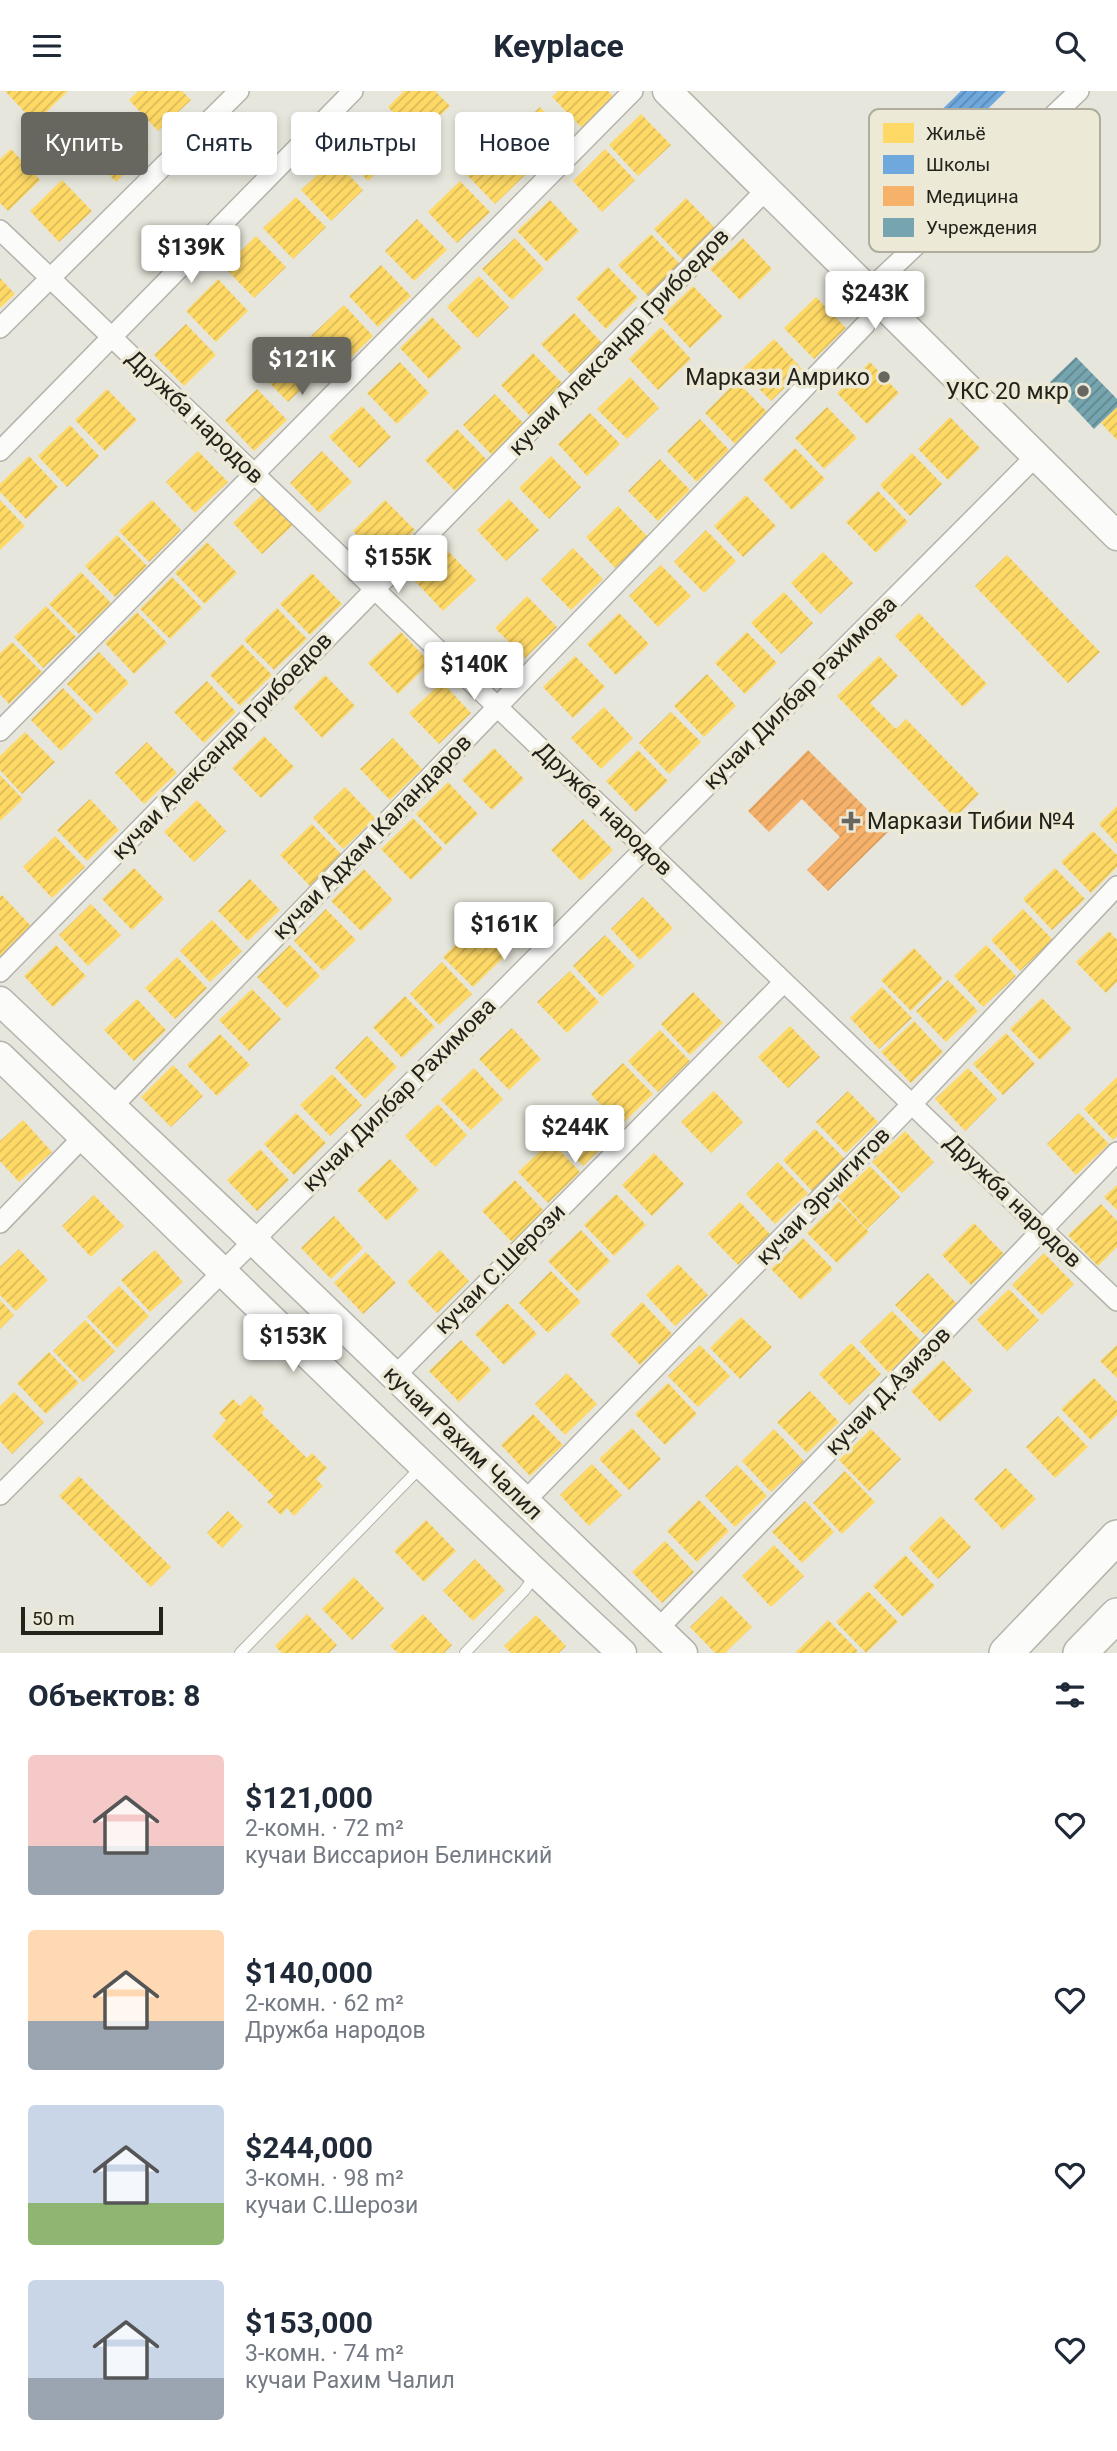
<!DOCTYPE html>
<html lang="ru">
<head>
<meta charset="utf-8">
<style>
  :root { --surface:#fff; --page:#f2f2f3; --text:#1f2937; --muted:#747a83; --accent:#68675f }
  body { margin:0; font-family:Roboto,sans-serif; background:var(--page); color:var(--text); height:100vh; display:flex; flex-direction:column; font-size:26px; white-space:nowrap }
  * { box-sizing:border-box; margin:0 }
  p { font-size:23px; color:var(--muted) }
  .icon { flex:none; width:38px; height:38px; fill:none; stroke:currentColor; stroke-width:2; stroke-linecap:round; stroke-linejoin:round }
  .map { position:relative; height:1562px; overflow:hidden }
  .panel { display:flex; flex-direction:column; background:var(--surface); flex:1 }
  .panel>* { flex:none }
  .guide { position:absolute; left:21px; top:21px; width:700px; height:63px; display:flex; gap:14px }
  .scale { position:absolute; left:21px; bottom:18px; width:142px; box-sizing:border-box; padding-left:7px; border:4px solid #23221b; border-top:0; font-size:19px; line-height:24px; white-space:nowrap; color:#23221b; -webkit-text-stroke:5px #ece9d7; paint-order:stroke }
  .price { position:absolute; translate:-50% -60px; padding:0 16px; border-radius:7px; background:#fff; color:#222; font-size:23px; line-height:46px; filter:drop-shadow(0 2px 4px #0008) }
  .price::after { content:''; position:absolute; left:50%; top:42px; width:21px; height:16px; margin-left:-10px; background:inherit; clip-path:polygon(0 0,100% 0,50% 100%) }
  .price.selected { background:var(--accent); color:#fff }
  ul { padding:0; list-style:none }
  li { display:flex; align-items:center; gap:21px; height:175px; padding:0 28px }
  li span { display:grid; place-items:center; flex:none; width:196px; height:140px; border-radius:7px; color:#555 }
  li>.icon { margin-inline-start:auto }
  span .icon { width:84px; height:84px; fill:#fffc; stroke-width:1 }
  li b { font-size:30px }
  h2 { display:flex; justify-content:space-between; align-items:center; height:84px; padding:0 28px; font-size:30px }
  .pill { padding:0 24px; border-radius:7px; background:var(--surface); box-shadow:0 4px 10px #0003; font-size:24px; line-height:63px }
  .pill.selected { background:var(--accent); color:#fff }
  header { display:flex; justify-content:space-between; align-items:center; height:91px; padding:0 28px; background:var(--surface); font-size:32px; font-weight:700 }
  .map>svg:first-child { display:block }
  .homes { fill:url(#homes-hatch) }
  .schools { fill:url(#schools-hatch) }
  .health { fill:url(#health-hatch) }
  .public { fill:url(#public-hatch) }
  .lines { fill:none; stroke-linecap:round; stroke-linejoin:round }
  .service-casing { stroke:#b4b3ab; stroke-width:12 }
  .minor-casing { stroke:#b4b3ab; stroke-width:22 }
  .secondary-casing { stroke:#b4b3ab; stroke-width:31 }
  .trunk-casing { stroke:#b4b3ab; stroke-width:36 }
  .service { stroke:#fbfbfa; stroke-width:10 }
  .minor { stroke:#fbfbfa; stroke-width:19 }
  .secondary { stroke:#fbfbfa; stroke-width:28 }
  .trunk { stroke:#fbfbfa; stroke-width:33 }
  .poi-dot { fill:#68675f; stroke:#ece9d7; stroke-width:2.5 }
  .labels { text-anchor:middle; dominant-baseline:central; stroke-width:7; stroke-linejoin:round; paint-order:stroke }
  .street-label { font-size:23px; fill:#23221b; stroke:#ece9d7 }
  .poi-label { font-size:23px; fill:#23221b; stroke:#ece9d7; text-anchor:end }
  .key { fill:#ece9d7; stroke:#b0ad9f; stroke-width:2 }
  .key-label { font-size:19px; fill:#23221b }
</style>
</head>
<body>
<header><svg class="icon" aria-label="menu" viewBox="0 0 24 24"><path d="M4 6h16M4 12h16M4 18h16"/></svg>Keyplace<svg class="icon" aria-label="search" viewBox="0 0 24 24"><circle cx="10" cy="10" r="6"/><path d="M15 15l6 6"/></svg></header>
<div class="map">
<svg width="1117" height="1562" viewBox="0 0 1117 1562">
  <defs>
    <pattern id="homes-hatch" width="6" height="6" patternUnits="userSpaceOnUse" patternTransform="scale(1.75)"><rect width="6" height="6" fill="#ffd966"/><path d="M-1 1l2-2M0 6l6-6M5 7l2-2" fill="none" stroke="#daba58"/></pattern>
    <pattern id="schools-hatch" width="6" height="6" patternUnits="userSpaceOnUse" patternTransform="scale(1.75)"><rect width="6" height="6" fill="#6fa8dc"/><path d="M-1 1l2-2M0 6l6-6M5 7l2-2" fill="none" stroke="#5b88b2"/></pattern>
    <pattern id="health-hatch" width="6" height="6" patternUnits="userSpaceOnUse" patternTransform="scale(1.75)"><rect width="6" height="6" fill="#f6b26b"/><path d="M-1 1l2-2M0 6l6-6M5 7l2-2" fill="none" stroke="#d3995c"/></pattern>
    <pattern id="public-hatch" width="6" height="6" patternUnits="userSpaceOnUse" patternTransform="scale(1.75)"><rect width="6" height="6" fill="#76a5af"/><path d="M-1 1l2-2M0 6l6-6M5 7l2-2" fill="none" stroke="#60868e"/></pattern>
  </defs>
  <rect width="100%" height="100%" fill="#e7e6dc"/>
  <path class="homes" d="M5 0H68L35 32Z
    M138 0H182L191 9 158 40 129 9Z
    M404 0H435L450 15 417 47 388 16Z
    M558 0H608L614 6 582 37 552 6Z
    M540 16 569 47 537 79 507 48Z
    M641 23 671 54 638 85 609 54Z
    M371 28 401 59 368 90 339 59Z
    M119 29 149 59 116 91 87 60Z
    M497 51 527 82 495 113 465 82Z
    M11 58 40 89 8 120 0 112V68Z
    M605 58 635 89 602 121 573 90Z
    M334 68 363 99 331 130 301 99Z
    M62 89 92 120 59 151 30 120Z
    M460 90 490 121 457 152 428 121Z
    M296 106 326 136 293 168 263 137Z
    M686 107 716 138 683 169 654 138Z
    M550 109 579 140 547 171 517 140Z
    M417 128 447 159 414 190 385 160Z
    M651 143 681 174 648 205 618 174Z
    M256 145 286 176 254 207 224 176Z
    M515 147 544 178 512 209 482 178Z
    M743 147 772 178 740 209 710 178Z
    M381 174 411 205 378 236 349 205Z
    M608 176 638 207 606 238 576 207Z
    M479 185 509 216 477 247 447 216Z
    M0 187 15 203 0 217Z
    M218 188 248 220 216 251 186 220Z
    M693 195 723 226 690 257 661 226Z
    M816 206 846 237 814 268 784 237Z
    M344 214 373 245 341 276 311 245Z
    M574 222 603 253 571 284 541 253Z
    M432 226 462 257 429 288 400 257Z
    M186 233 216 264 184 295 154 264Z
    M661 236 691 268 658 299 629 268Z
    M774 248 803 279 771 310 741 279Z
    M290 249 320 280 288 311 258 280Z
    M533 262 563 293 530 325 501 294Z
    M400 271 429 302 397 333 367 302Z
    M870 271 899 302 867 333 837 302Z
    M630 286 659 317 627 348 597 318Z
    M737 290 767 321 735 353 705 322Z
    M107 298 137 329 105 360 75 329Z
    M257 298 287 329 254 360 225 329Z
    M495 303 525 334 493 365 463 334Z
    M362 315 391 346 359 377 329 346Z
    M827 316 857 347 824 378 795 347Z
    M1117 316V349L1101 332Z
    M590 322 620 353 587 385 558 353Z
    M950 326 980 357 948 389 918 358Z
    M700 328 729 359 697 391 667 360Z
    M70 334 99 365 67 396 38 365Z
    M457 338 487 369 455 400 425 369Z
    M795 357 825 388 792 419 763 388Z
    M198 360 228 391 195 422 166 391Z
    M322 360 352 391 319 422 290 392Z
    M912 362 942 393 910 425 880 394Z
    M29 365 58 396 26 428 0 401V393Z
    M551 365 581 396 549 428 519 397Z
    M660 368 690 399 658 430 628 400Z
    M878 400 908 431 876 462 846 431Z
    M265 401 295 432 262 463 233 432Z
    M746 404 776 435 743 466 714 435Z
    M509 408 539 439 506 470 477 439Z
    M0 409 25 435 0 459Z
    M152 409 181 439 149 471 119 440Z
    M385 409 415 439 383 471 353 440Z
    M618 415 648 446 615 477 586 446Z
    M706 439 736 470 704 502 674 471Z
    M117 444 147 475 115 506 85 475Z
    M207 451 237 482 205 513 175 482Z
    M573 457 603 488 571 519 541 489Z
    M446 458 476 489 443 520 414 489Z
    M823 461 853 492 820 523 791 492Z
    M1007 464 1100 561 1068 592 975 495Z
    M661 474 691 505 658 536 629 505Z
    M81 481 111 512 79 543 49 513Z
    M312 482 342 513 310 544 280 513Z
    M172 486 202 517 170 548 140 518Z
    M784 501 813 532 781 563 751 532Z
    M527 505 557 536 525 567 495 537Z
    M46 515 76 546 43 577 14 546Z
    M277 517 307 548 274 579 244 549Z
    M137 521 167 552 134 583 105 552Z
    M619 522 649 553 616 584 587 553Z
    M919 522 987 593 963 616 895 545Z
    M401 541 430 572 398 603 368 572Z
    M747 541 777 572 745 603 715 572Z
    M12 551 42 581 9 613 0 603V562Z
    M242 553 272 584 240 615 210 584Z
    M99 561 129 592 97 623 67 593Z
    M575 565 605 596 573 627 543 596Z
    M879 565 898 585 870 612 896 638 906 628 979 703 955 727 837 605Z
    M707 583 736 615 704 646 674 615Z
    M325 584 355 615 322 647 293 616Z
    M207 590 236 621 204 652 174 621Z
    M442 591 471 622 439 653 409 622Z
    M63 597 93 628 61 660 31 629Z
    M604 616 633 647 601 678 571 647Z
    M671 621 701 651 669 683 639 652Z
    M25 641 55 671 22 703 0 679V665Z
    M264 645 294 676 261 707 232 677Z
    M393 647 422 678 390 709 360 678Z
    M147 651 177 682 144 713 115 682Z
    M494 657 524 688 492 719 462 689Z
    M638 659 668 690 636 721 606 690Z
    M0 684 23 708 0 730Z
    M448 691 478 723 446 754 416 723Z
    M345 696 375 727 343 758 313 727Z
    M90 708 119 739 87 770 57 739Z
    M197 709 226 740 194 771 164 741Z
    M1117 715V753L1099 733Z
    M413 727 443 758 411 789 381 758Z
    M583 728 613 759 581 790 551 759Z
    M312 733 342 764 310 795 280 764Z
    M1093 740 1117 764V776L1091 802 1061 771Z
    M55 745 85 776 52 807 23 776Z
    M134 777 164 808 132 839 102 808Z
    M1055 777 1085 808 1052 839 1023 808Z
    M364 778 393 809 361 840 331 810Z
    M250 788 280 819 248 850 218 820Z
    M2 804 31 835 0 866V806Z
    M643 806 673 837 640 869 611 838Z
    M91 813 121 844 88 875 59 844Z
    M326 818 356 849 323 880 294 850Z
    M1023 818 1053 849 1020 880 991 849Z
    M212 829 242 860 210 891 180 860Z
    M475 834 505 865 473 896 443 866Z
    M1109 840 1117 849V891L1106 902 1076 871Z
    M605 844 635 875 602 906 573 875Z
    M56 854 86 885 53 916 24 885Z
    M290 854 320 885 287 917 257 886Z
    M986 854 1016 885 983 916 954 885Z
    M914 857 943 888 911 920 881 889Z
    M177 866 207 897 175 928 145 897Z
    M442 871 472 903 439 934 410 903Z
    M570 880 599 911 567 942 537 911Z
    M948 889 978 920 946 951 916 920Z
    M882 896 912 927 879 958 850 927Z
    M252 898 281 928 249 960 219 929Z
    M693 901 723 932 690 964 661 933Z
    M405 905 435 936 402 967 373 936Z
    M1042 907 1072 938 1040 969 1010 938Z
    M137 908 166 939 134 970 104 939Z
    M914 930 943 961 911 992 881 961Z
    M790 935 820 966 788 997 758 966Z
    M512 937 541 968 509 999 479 968Z
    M660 939 690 970 658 1001 628 970Z
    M1006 942 1035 973 1003 1004 973 973Z
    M220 943 250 974 217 1005 187 974Z
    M367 945 397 976 365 1008 335 977Z
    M623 972 653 1003 620 1035 591 1003Z
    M173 974 203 1005 171 1036 141 1006Z
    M474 977 503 1008 471 1039 441 1009Z
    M968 977 997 1008 965 1040 935 1008Z
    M332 983 362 1014 330 1045 300 1014Z
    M1117 986V1045L1113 1049 1084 1018Z
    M714 1000 743 1031 711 1062 681 1031Z
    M848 1000 878 1031 846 1062 816 1031Z
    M438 1013 467 1044 435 1076 405 1045Z
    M585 1013 615 1044 583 1075 553 1044Z
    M296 1022 326 1052 294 1084 264 1053Z
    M1079 1022 1109 1053 1076 1084 1047 1053Z
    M23 1029 52 1061 19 1091 0 1070V1050Z
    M815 1038 845 1068 812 1100 783 1069Z
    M905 1040 934 1071 902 1102 872 1071Z
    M551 1050 580 1081 548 1112 518 1081Z
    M260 1058 289 1089 257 1120 227 1089Z
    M654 1062 684 1093 652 1125 622 1094Z
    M390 1068 419 1099 387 1130 357 1099Z
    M778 1071 808 1102 775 1133 746 1103Z
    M870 1075 900 1106 867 1138 838 1106Z
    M515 1089 544 1120 512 1151 482 1120Z
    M1117 1094V1119L1104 1106Z
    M616 1103 646 1134 614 1165 584 1134Z
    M94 1104 124 1135 91 1166 62 1135Z
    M839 1110 869 1141 837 1172 807 1142Z
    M740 1111 770 1143 738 1174 708 1143Z
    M1101 1113 1117 1130V1156L1098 1175 1068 1144Z
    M334 1125 363 1157 331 1188 301 1157Z
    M974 1132 1004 1163 971 1194 942 1164Z
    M581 1139 610 1170 578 1201 548 1170Z
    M803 1147 833 1178 801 1209 771 1178Z
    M19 1158 48 1189 16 1220 0 1204V1176Z
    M155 1159 183 1191 150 1221 121 1189Z
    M440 1159 469 1190 437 1222 407 1191Z
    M366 1161 396 1192 363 1223 334 1192Z
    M1044 1162 1074 1193 1042 1224 1012 1194Z
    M678 1173 708 1204 675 1235 646 1204Z
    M551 1180 581 1211 548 1242 519 1212Z
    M928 1182 957 1213 925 1244 895 1214Z
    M119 1195 149 1225 117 1257 87 1226Z
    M1009 1198 1039 1229 1007 1260 977 1229Z
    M0 1209 14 1224 0 1238Z
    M642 1211 672 1243 640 1274 610 1243Z
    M507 1212 537 1243 504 1274 475 1243Z
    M892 1220 922 1251 889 1282 860 1251Z
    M741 1226 772 1256 740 1288 710 1257Z
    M85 1229 115 1260 83 1291 53 1260Z
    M461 1249 491 1279 459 1311 429 1280Z
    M851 1252 881 1283 849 1314 819 1283Z
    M700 1254 730 1285 698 1316 668 1285Z
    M1117 1254V1287L1100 1270Z
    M49 1261 79 1292 46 1323 17 1292Z
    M943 1269 973 1300 940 1331 911 1300Z
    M567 1282 597 1313 565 1344 535 1313Z
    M1094 1287 1117 1311V1324L1091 1349 1061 1318Z
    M668 1292 697 1323 665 1354 635 1323Z
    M810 1300 839 1331 807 1362 777 1331Z
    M14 1301 44 1331 12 1363 0 1350V1315Z
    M251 1304 265 1318 261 1322 307 1367 312 1362 327 1377 316 1388 323 1395 294 1425 287 1417 281 1424 267 1411 274 1405 212 1345 226 1329 219 1322 233 1308 240 1315Z
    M533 1323 563 1354 530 1385 501 1354Z
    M1058 1325 1088 1356 1055 1387 1026 1356Z
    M632 1337 661 1368 629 1399 599 1368Z
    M774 1338 804 1370 771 1401 742 1370Z
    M871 1338 901 1368 869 1400 839 1369Z
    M592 1373 622 1404 589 1435 560 1404Z
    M737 1374 767 1405 735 1436 705 1405Z
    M1006 1377 1036 1408 1003 1439 974 1408Z
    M845 1380 875 1411 842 1443 813 1412Z
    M79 1385 171 1476 151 1496 59 1405Z
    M699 1409 729 1440 697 1471 667 1440Z
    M805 1410 834 1441 802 1472 772 1441Z
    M228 1420 243 1435 222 1457 207 1442Z
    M941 1425 971 1456 938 1488 909 1457Z
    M426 1429 456 1460 424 1491 394 1460Z
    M665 1450 694 1481 662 1512 632 1481Z
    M774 1454 804 1485 771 1516 742 1485Z
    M905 1464 935 1495 903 1526 873 1495Z
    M475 1468 505 1499 473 1530 443 1500Z
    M354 1486 384 1517 352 1549 322 1518Z
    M868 1500 898 1531 866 1562 836 1531Z
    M722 1505 752 1536 725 1562H715L690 1536Z
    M307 1523 337 1554 329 1562H282L275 1555Z
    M423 1523 452 1554 444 1562H398L390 1555Z
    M536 1524 566 1555 559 1562H511L504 1555Z
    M828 1529 858 1560 856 1562H797L796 1561Z"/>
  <path class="schools" d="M961 0H1006L949 56 927 33Z"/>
  <path class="health" d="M808 659 889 740 828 800 807 779 840 746 802 708 769 741 748 720Z"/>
  <path class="public" d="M1076 266 1117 308V316L1094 338 1050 291Z"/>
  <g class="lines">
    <defs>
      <path id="service" d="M240 1562 421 1376
        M465 1562 524 1500 536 1483"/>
      <path id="minor" d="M0 139 1117 1210
        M869 199 1079 0
        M0 237 239 0
        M0 360 353 0
        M0 640 633 0
        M0 881 766 99
        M112 1016 865 234
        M0 1132 84 1045
        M394 1286 784 891
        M0 1404 1036 365
        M524 1411 912 1013 1117 795
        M658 1538 1117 1061"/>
      <path id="secondary" d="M667 0 1117 445
        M0 910 254 1150 683 1562
        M0 965C207 1164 411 1367 622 1562"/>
      <path id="trunk" d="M1006 1562 1117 1446
        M1080 1562 1117 1524"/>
    </defs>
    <use href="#service" class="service-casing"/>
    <use href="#minor" class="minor-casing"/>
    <use href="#secondary" class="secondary-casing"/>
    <use href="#trunk" class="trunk-casing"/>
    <use href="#service" class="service"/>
    <use href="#minor" class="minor"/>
    <use href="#secondary" class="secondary"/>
    <use href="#trunk" class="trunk"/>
  </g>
  <g class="poi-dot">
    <circle cx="884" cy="286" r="7"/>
    <circle cx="1083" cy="300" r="7"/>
    <path d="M847.5 719.5h7v7h7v7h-7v7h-7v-7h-7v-7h7z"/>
  </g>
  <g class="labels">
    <g class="street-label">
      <text transform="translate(619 251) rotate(-46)">кучаи Александр Грибоедов</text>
      <text transform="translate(195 326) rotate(44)">Дружба народов</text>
      <text transform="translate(800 602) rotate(-45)">кучаи Дилбар Рахимова</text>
      <text transform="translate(222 655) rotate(-46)">кучаи Александр Грибоедов</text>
      <text transform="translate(604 718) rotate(44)">Дружба народов</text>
      <text transform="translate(372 746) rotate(-46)">кучаи Адхам Каландаров</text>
      <text transform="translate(399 1004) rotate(-45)">кучаи Дилбар Рахимова</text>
      <text transform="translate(823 1105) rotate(-46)">кучаи Эрчигитов</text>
      <text transform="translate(1013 1110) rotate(44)">Дружба народов</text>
      <text transform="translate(500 1178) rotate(-45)">кучаи С.Шерози</text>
      <text transform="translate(888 1300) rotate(-46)">кучаи Д.Азизов</text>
      <text transform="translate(463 1352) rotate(44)">кучаи Рахим Чалил</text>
    </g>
    <g class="poi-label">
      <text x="870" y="286">Маркази Амрико</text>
      <text x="1069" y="300">УКС 20 мкр</text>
      <text x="867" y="730" text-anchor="start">Маркази Тибии №4</text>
    </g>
  </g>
  <rect x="869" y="18" width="231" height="143" rx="10" class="key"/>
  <rect x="883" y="32" width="31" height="20" fill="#ffd966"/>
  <rect x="883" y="64" width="31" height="19" fill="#6fa8dc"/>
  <rect x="883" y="95" width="31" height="20" fill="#f6b26b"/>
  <rect x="883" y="127" width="31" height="19" fill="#76a5af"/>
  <g class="key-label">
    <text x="926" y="49">Жильё</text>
    <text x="926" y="80">Школы</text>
    <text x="926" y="112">Медицина</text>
    <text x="926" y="143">Учреждения</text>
  </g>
</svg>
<div class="scale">50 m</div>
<b class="price" style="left:191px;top:194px">$139K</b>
<b class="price" style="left:875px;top:240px">$243K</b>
<b class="price selected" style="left:302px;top:306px">$121K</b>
<b class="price" style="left:398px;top:504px">$155K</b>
<b class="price" style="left:474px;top:611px">$140K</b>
<b class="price" style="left:504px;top:871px">$161K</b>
<b class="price" style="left:575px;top:1074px">$244K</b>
<b class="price" style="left:293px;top:1283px">$153K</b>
<div class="guide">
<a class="pill selected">Купить</a>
<a class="pill">Снять</a>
<a class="pill">Фильтры</a>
<a class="pill">Новое</a>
</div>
</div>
<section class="panel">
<h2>Объектов: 8<svg class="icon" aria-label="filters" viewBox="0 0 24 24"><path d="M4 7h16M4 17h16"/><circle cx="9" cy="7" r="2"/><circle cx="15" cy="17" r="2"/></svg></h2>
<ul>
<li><span style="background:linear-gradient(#f6c9c9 65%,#9aa5b1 0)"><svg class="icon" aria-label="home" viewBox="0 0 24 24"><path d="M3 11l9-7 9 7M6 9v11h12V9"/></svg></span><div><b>$121,000</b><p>2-комн. · 72 m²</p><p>кучаи Виссарион Белинский</p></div><svg class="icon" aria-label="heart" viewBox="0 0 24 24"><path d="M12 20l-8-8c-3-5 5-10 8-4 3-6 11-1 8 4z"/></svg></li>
<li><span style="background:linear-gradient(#ffd9b3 65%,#9aa5b1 0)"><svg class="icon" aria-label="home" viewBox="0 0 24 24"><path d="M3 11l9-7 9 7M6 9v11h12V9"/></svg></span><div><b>$140,000</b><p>2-комн. · 62 m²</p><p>Дружба народов</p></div><svg class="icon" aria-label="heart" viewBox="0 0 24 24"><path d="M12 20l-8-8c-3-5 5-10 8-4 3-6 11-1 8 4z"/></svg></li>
<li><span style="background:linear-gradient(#c9d6e8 70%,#8fb573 0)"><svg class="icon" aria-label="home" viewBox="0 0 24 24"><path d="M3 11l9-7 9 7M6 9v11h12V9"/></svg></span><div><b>$244,000</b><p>3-комн. · 98 m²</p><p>кучаи С.Шерози</p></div><svg class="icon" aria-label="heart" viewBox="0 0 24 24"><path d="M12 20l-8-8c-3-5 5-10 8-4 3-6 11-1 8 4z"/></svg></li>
<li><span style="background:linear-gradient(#c9d6e8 70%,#9aa5b1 0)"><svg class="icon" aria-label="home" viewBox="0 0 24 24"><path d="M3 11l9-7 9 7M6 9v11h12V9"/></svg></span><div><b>$153,000</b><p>3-комн. · 74 m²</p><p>кучаи Рахим Чалил</p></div><svg class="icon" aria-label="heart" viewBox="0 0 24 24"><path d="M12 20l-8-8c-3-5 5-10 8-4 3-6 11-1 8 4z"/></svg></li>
</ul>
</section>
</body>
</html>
